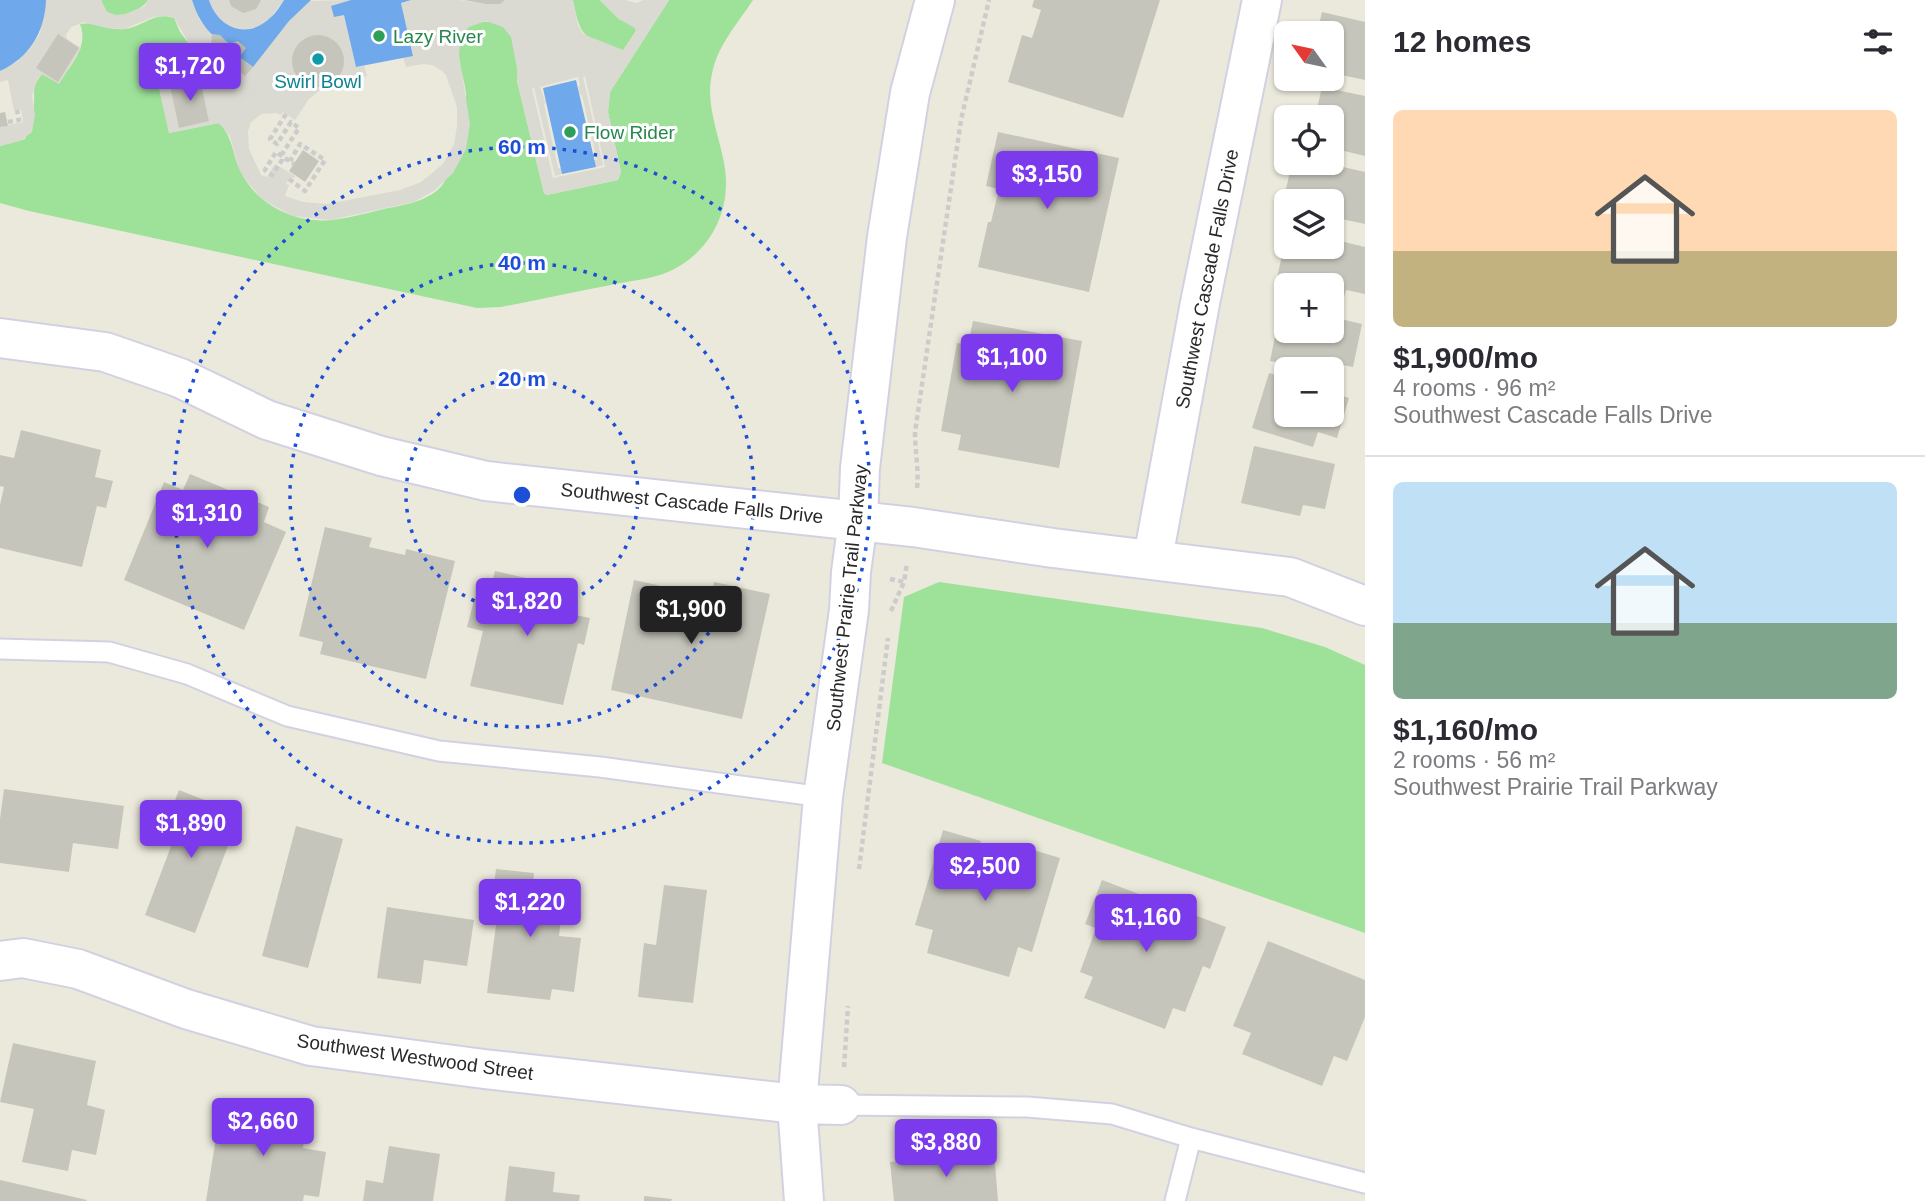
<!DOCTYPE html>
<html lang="en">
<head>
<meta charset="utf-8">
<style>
  :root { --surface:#fff; --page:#f7f7f7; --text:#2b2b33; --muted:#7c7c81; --line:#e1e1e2; --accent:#7c3aed }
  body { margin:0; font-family:Helvetica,sans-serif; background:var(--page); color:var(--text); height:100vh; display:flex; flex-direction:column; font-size:26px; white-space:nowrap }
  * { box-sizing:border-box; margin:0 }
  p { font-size:23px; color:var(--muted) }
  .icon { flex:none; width:38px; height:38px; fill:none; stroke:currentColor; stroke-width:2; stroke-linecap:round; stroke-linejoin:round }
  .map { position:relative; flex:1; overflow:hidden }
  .details { display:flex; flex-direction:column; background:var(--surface); width:560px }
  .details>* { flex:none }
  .needle { width:46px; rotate:303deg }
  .buttons { position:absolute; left:1274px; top:21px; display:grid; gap:14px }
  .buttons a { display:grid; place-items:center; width:70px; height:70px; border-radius:10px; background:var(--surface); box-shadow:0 2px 5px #0004; font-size:35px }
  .price { position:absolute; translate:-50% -60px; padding:0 16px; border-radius:7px; background:var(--accent); color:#fff; font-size:23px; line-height:46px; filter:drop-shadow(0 2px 4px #0008) }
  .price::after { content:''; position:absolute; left:50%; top:42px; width:21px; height:16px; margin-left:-10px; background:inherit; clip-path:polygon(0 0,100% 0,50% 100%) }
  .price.current { background:#222; color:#fff }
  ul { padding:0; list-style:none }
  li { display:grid; align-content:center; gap:14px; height:371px; padding:0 28px }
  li+li { border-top:2px solid var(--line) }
  li span { display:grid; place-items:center; height:217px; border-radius:10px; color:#555 }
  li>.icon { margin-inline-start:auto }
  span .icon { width:126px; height:126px; fill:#fffc; stroke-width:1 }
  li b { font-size:30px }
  h2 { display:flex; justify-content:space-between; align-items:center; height:84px; padding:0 28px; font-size:30px }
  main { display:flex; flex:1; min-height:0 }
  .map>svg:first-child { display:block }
  .green { fill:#9ee199 }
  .plaza { fill:#dbdad2; fill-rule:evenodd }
  .water { fill:#70a9eb }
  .building { fill:#c6c5bb }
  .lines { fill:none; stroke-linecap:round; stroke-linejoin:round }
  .lane-casing { stroke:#d2d1e2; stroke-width:23 }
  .street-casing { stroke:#d2d1e2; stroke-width:42 }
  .path { stroke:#ccc; stroke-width:4.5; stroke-dasharray:5 3.5; stroke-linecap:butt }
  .lane { stroke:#fff; stroke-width:19 }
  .street { stroke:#fff; stroke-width:38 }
  .ring { fill:none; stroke:#1d4ed8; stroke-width:3.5; stroke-dasharray:3.5 7 }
  .leisure-dot { fill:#2e9e5b; stroke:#fff; stroke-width:2.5 }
  .culture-dot { fill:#0f9aa8; stroke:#fff; stroke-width:2.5 }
  .labels { text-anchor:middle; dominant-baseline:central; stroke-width:6; stroke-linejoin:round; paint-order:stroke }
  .leisure-label { font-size:19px; fill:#27864d; stroke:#fff; text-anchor:start }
  .culture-label { font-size:19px; fill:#0d838f; stroke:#fff }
  .street-label { font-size:19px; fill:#292929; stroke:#fff }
  .centre { fill:#1d4ed8; stroke:#fff; stroke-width:3.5 }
  .ring-label { font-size:21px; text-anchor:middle; font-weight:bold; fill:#1d4ed8; stroke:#fff; stroke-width:6; stroke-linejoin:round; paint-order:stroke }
</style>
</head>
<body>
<main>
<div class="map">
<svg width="1365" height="1201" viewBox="0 0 1365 1201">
  <rect width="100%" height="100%" fill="#ebe9db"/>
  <path class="green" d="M101 0H148C143 9 122 19 111 15 105 12 103 5 101 0Z
    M573 0H600L619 19 634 26 636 31 624 49 623 51C585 37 581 41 573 0Z
    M669 0H753C738 23 717 46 712 74 705 104 719 134 724 163 733 209 711 253 668 272 651 279 629 281 611 285 574 292 538 300 501 307L477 308 29 211 0 203V146L25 139C28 129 34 116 34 105 35 90 31 88 42 74L59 83C71 65 89 46 80 24 94 21 109 31 125 29 143 27 154 11 174 18L180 32 195 52 168 69 159 81 169 133 219 123C233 137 232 153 240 170 256 205 295 224 332 220 349 218 367 213 384 209 403 205 434 201 445 181 450 172 467 102 466 93 464 75 454 54 461 36 469 18 500 17 510 34 516 45 519 69 517 81L544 193 547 195 618 180 621 172 608 112 610 92Z
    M939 582 1262 628 1325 647 1365 665V933L882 763 904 597Z"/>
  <path class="plaza" d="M46 0H101L107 12 116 15 125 14 145 6 148 0H192L199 19 212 34 211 43 229 65 245 76 289 21 309 1 351 0 332 6 344 14 356 67 364 66 367 76 320 87 319 91 309 99 295 120 283 112 281 115 276 113 262 114 251 122 248 131 249 149 261 175 267 177 275 164 295 176 294 178 291 177 286 183 289 185 285 196 303 202 327 204 400 190 421 182 443 164 454 144 457 126V107L446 75 441 70 432 65 423 64 406 67 403 57 413 55 401 3 411 0H460L485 4H500L505 0H573L578 25 583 34 623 50 636 32 635 28 619 19 600 0H625L636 3 644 0H669L610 92 608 112 621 172 618 180 547 195 544 193 517 80 518 74 511 37 503 27 486 21 469 27 460 38 459 56 470 124 466 149 453 173 435 190 414 202 330 220 293 216 263 200 245 179 239 169 230 136 219 123 169 133 158 85 192 76 197 69 199 60 174 18 169 16 153 17 124 29 106 28 84 22 71 27 66 35 67 39 81 48 59 84 42 74 37 80 32 96 35 115 32 132 20 141 0 146V127L23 122 21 110 14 111 8 80 0 82V71L18 61 34 43 40 33ZM313 52 322 53 326 57 325 65 320 70 313 69 308 65V59ZM585 76 605 167 553 178 532 88H534L555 176 562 174 561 168H558L544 104 546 103 540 87 578 77 580 86 578 87 580 95H582L597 160H594L596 167 603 165 583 77ZM200 78 209 121 170 85Z
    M209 0H284L270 18 259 26 245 30 225 25 214 13Z"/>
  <path class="water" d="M0 0H46C45 32 29 58 0 71Z
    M192 0H209C218 28 247 40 270 18 276 13 280 6 284 0H311L289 21 253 67 239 57 244 50C215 43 201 28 192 0Z
    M351 0H411L401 3 413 56 356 67 344 15 334 17 331 6Z
    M576 80 596 167 562 174 543 88Z"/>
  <path class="building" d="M229 0H261L256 9 243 13 231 6Z
    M464 0H505L500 4H485Z
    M1034 0H1160L1123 118 1008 82 1022 35 1032 38 1041 10 1032 7Z
    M1322 12 1365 22V80L1332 73V33H1317Z
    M58 34 79 48 58 82 36 68Z
    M212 34 220 35 229 44 238 41 246 48 239 57 253 67 245 76 219 56 211 43Z
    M292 61a26 26 0 1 1 52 0a26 26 0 1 1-52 0Z
    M200 78 209 121 179 128 170 85Z
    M1322 87 1365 96V156L1332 148V117H1315Z
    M5 112 8 126 0 127V113Z
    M998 132 1119 158 1089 292 978 267 988 222H991L999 189 986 186Z
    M303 150 319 161 305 182 289 171Z
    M1292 163H1326L1365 172V224L1332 217V201H1286V206H1282Z
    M1332 239 1365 247V294L1346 290 1343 301 1332 299V285H1286V289L1275 286 1284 247H1332Z
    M1281 307 1286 308V331H1332V317L1362 324 1353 367 1331 363 1329 369H1309L1270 361Z
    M973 321 1082 341 1059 468 958 450 961 435 941 431 957 343 968 345Z
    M1269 373 1286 378V415H1332V393L1349 398 1337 438 1318 432 1313 447 1252 428Z
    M21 430 101 450 95 477 113 481 106 508 97 506 82 567 0 548V505L4 487 0 486V455L14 458Z
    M1254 446 1335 464 1325 509 1303 505 1300 516 1241 503Z
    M190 474 269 507 264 522 286 532 244 630 124 580 164 482 183 490Z
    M325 527 372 538 369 547 405 555 406 549 455 561 426 679 320 654 323 642 299 636Z
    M495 571 576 589 570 614 590 618 584 645 578 643 563 705 470 686 483 631 467 627 475 597 488 600Z
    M634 580 711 597 714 582 770 594 742 719 611 690Z
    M4 789 124 806 118 849 73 843 69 872 0 863V819Z
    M179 790 240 814 195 933 145 915 173 841 161 836Z
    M296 826 343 839 308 968 262 956Z
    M943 830 981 841 978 850 1016 861 1020 846 1060 858 1032 952 1018 947 1009 977 927 953 933 930 915 925Z
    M496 869 534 873 533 884 565 888 559 936 581 938 574 992 552 989 550 1000 487 993 496 925 489 924Z
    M1102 880 1226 927 1210 969 1203 966 1185 1012 1173 1008 1165 1029 1084 998 1093 977 1080 972 1096 928 1085 924Z
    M664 885 707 890 693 1003 638 997 644 943 656 945Z
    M387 907 474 920 467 966 424 960 421 984 377 978Z
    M1268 941 1365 980V1017L1347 1061 1334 1056 1322 1086 1242 1054 1251 1033 1233 1026Z
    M13 1043 96 1061 87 1105 105 1110 96 1155 72 1150 68 1171 22 1162 34 1109 0 1102Z
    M221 1105 308 1118 303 1148 326 1152 319 1197 304 1195 303 1201H206Z
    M389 1146 440 1154 433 1201H363L366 1180 383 1183Z
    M994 1152 998 1201H894L890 1162Z
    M509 1166 555 1172 553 1192 580 1195 579 1201H505Z
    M0 1180 87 1200 86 1201H0Z
    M644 1196 672 1199 671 1201H644Z"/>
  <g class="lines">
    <defs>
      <path id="lane" d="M0 649 109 652 187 674 287 716 439 751 600 767 823 797
        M841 1105 1027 1107 1112 1114 1191 1138 1365 1183
        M1175 1201 1191 1138"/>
      <path id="street" d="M0 338 105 352 180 378 267 420 381 456 486 481 913 527 1053 548 1290 577 1365 606
        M1153 558 1200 303 1262 0
        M0 961 23 958 78 969 186 1009 311 1046 484 1069 797 1104 841 1105
        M804 1201 797 1104 823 797 849 610 851 572 858 521 860 468 887 237 910 93 935 0"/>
    </defs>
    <use href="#lane" class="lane-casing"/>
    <use href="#street" class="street-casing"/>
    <path class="path" d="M286 114 270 139 277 144 291 122 299 128 282 154V160L272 175 265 170 276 152 294 164
      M8 122 19 120 17 110
      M289 179 305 191 325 160 300 144 290 161
      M917 488C919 469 915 452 915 432L961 120 989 0
      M890 579 904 582 907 563
      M891 611 904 582
      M859 869 888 638
      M844 1067 848 1006"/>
    <use href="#lane" class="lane"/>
    <use href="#street" class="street"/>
  </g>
  <g class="ring">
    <circle cx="522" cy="495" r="116"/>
    <circle cx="522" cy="495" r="232"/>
    <circle cx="522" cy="495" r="348"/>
  </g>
  <g class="leisure-dot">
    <circle cx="379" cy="36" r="7"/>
    <circle cx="570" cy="132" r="7"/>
  </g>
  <circle class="culture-dot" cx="318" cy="59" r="7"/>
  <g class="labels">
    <g class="leisure-label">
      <text x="393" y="36">Lazy River</text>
      <text x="584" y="132">Flow Rider</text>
    </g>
    <g class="culture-label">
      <text x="318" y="81">Swirl Bowl</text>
    </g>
    <g class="street-label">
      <text transform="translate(1207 279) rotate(-79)">Southwest Cascade Falls Drive</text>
      <text transform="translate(692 503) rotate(6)">Southwest Cascade Falls Drive</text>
      <text transform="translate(847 598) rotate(-84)">Southwest Prairie Trail Parkway</text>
      <text transform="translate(415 1057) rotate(8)">Southwest Westwood Street</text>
    </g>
  </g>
  <circle cx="522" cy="495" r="10" class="centre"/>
  <g class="ring-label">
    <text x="522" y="154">60 m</text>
    <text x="522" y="270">40 m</text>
    <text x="522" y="386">20 m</text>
  </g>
</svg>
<div class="buttons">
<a><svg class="needle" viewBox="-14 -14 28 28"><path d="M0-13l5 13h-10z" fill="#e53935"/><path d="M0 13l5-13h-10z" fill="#7c7c81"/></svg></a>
<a><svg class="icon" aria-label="locate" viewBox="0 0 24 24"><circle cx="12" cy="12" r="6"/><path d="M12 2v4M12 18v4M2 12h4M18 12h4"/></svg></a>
<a><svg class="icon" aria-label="layers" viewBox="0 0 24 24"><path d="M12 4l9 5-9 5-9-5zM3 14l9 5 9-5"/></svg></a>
<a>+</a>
<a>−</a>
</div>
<b class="price" style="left:190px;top:103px">$1,720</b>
<b class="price" style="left:1047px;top:211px">$3,150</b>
<b class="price" style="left:1012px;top:394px">$1,100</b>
<b class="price" style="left:207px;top:550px">$1,310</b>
<b class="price" style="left:527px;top:638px">$1,820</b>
<b class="price current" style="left:691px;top:646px">$1,900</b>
<b class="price" style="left:191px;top:860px">$1,890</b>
<b class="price" style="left:985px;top:903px">$2,500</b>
<b class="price" style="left:530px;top:939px">$1,220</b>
<b class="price" style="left:1146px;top:954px">$1,160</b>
<b class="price" style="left:263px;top:1158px">$2,660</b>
<b class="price" style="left:946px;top:1179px">$3,880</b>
</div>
<section class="details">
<h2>12 homes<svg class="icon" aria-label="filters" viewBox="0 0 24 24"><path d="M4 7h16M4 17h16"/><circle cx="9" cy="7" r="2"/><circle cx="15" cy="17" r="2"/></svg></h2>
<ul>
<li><span style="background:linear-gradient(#ffd9b3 65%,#c2b280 0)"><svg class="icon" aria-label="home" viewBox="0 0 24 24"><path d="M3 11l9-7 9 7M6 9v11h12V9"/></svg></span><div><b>$1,900/mo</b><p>4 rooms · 96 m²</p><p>Southwest Cascade Falls Drive</p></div></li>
<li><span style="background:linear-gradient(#bfe0f5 65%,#7fa58c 0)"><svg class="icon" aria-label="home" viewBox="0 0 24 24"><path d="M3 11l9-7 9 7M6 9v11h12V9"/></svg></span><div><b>$1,160/mo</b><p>2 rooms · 56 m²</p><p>Southwest Prairie Trail Parkway</p></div></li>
</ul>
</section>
</main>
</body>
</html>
